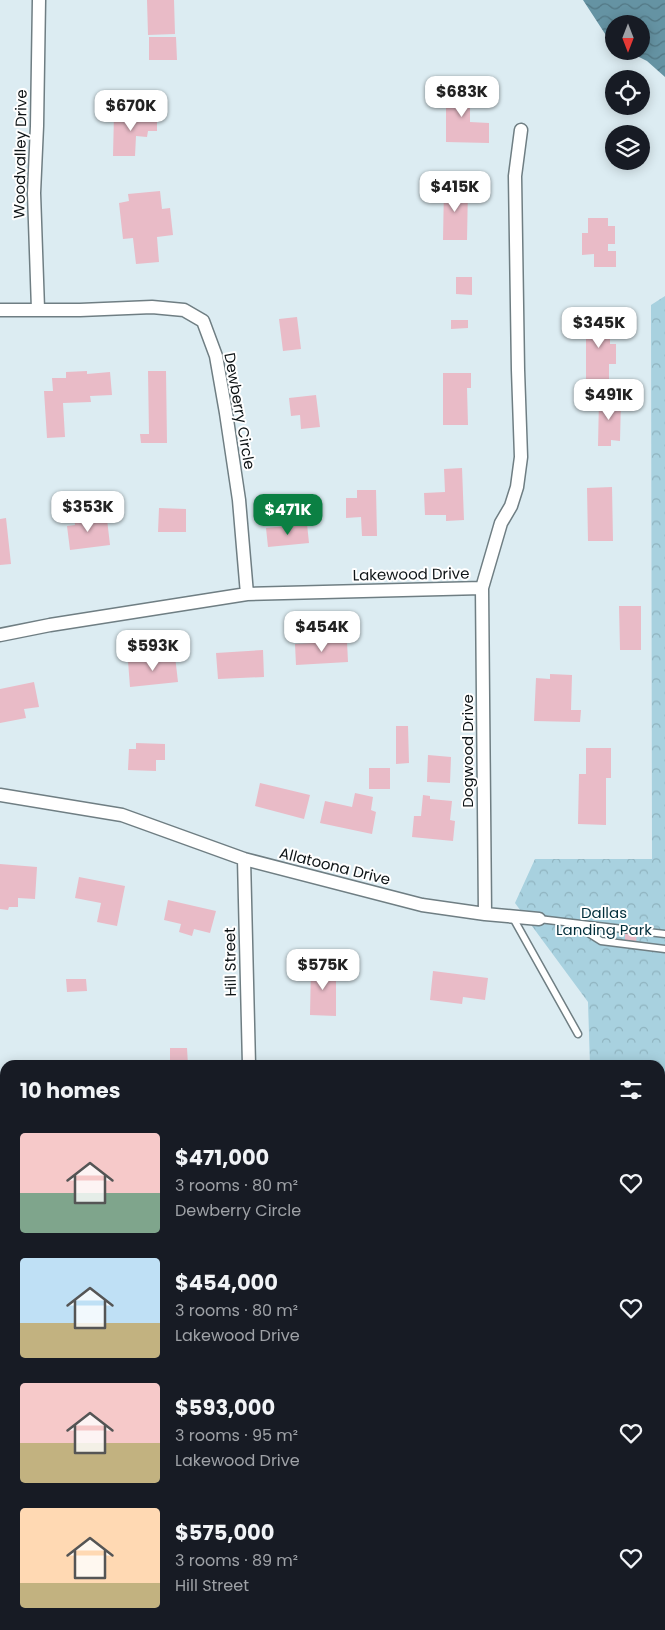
<!DOCTYPE html>
<html lang="en">
<head>
<meta charset="utf-8">
<style>
  :root { --surface:#171b24; --page:#242831; --text:#f1f3f6; --muted:#9ea1a6; --accent:#0b8043 }
  body { margin:0; font-family:Poppins,sans-serif; background:var(--page); color:var(--text); height:100vh; display:flex; flex-direction:column; font-size:19px; white-space:nowrap }
  * { box-sizing:border-box; margin:0 }
  p { font-size:16px; color:var(--muted) }
  .icon { flex:none; width:28px; height:28px; fill:none; stroke:currentColor; stroke-width:2; stroke-linecap:round; stroke-linejoin:round }
  .map { position:relative; flex:1; overflow:hidden }
  .drawer { position:absolute; left:0px; top:1060px; width:665px; height:570px; display:flex; flex-direction:column; background:var(--surface); border-radius:15px 15px 0 0; box-shadow:0 2px 12px #0003 }
  .drawer>* { flex:none }
  .needle { width:32px; rotate:180deg }
  .controls { position:absolute; left:605px; top:15px; display:grid; gap:10px }
  .controls a { display:grid; place-items:center; width:45px; height:45px; border-radius:50%; background:var(--surface); box-shadow:0 2px 12px #0003; font-size:25px }
  .price { position:absolute; translate:-50% -42px; padding:0 11px; border-radius:10px; background:#fff; color:#222; font-size:16px; line-height:32px; filter:drop-shadow(0 1px 2px #0008) }
  .price::after { content:''; position:absolute; left:50%; top:30px; width:15px; height:11px; margin-left:-8px; background:inherit; clip-path:polygon(0 0,100% 0,50% 100%) }
  .price.current { background:var(--accent); color:#fff }
  ul { padding:0; list-style:none }
  li { display:flex; align-items:center; gap:15px; height:125px; padding:0 20px }
  li span { display:grid; place-items:center; flex:none; width:140px; height:100px; border-radius:5px; color:#555 }
  li>.icon { margin-inline-start:auto }
  span .icon { width:60px; height:60px; fill:#fffc; stroke-width:1 }
  li b { font-size:21px }
  h2 { display:flex; justify-content:space-between; align-items:center; height:60px; padding:0 20px; font-size:21px }
  .map>svg:first-child { display:block }
  .park { fill:url(#park-crowns) }
  .water { fill:url(#water-waves) }
  .building { fill:#e9bbc7 }
  .lines { fill:none; stroke-linecap:round; stroke-linejoin:round }
  .service-casing { stroke:#6f7e83; stroke-width:9 }
  .minor-casing { stroke:#6f7e83; stroke-width:15 }
  .service { stroke:#fff; stroke-width:6 }
  .minor { stroke:#fff; stroke-width:12 }
  .labels { text-anchor:middle; dominant-baseline:central; stroke-width:4; stroke-linejoin:round; paint-order:stroke }
  .street-label { font-size:15px; fill:#0e1416; stroke:#fff }
  .park-label { font-size:15px; fill:#022f3c; stroke:#fff }
</style>
</head>
<body>
<div class="map">
<svg width="665" height="1630" viewBox="0 0 665 1630">
  <defs>
    <pattern id="park-crowns" width="20" height="18" patternUnits="userSpaceOnUse" patternTransform="scale(1.25)"><rect width="20" height="18" fill="#a8d1df"/><path d="M2 6a3 3 0 1 1 6 0M12 15a3 3 0 1 1 6 0" fill="none" stroke="#8fb3bf"/></pattern>
    <pattern id="water-waves" width="16" height="10" patternUnits="userSpaceOnUse" patternTransform="scale(1.25)"><rect width="16" height="10" fill="#6593a3"/><path d="M0 5q4-4 8 0t8 0" fill="none" stroke="#527784"/></pattern>
  </defs>
  <rect width="100%" height="100%" fill="#dcecf2"/>
  <path class="park" d="M665 296V1221L660 1216V1065H590L588 1002 515 903 535 859H652L651 305Z"/>
  <path class="water" d="M583 0H665V77L647 61 627 51H641V24H614V45L611 43Z
    M660 1490 665 1493V1630H0V1581L5 1575V1625H660Z"/>
  <path class="building" d="M147 0H174L175 34 148 35Z
    M149 37H176L177 60H149Z
    M442 85H467L466 104H470V122L489 123V143L446 142V105H441Z
    M114 114 157 115V131H148L147 137 136 136 135 156H113Z
    M444 186 468 187 467 240H443Z
    M160 191 162 209 170 208 173 235 157 237 159 262 136 264 133 238 123 239 119 203 129 201 128 194Z
    M588 218H608V226H615V244H608V251H616V267H594V254L582 255V233H588Z
    M456 277H472V295L456 294Z
    M297 317 301 349 283 351 279 319Z
    M586 318H610V344H616V364H609V379H586Z
    M451 320H468V328L451 329Z
    M87 371V374L110 372 112 395 90 396 91 402 63 403 65 437 47 438 44 391H53L52 378H66V372Z
    M148 371H166L167 443H141L140 434H149Z
    M443 373H471V388H467L468 425H443Z
    M316 395 320 427 301 429 300 415 291 416 289 398Z
    M599 399H621L620 441 611 440V446H598Z
    M462 468 464 520 446 521V515H425L424 493 445 492 444 469Z
    M612 487 613 541H588L587 488Z
    M357 490H376L377 536H362L361 517 346 518V498H357Z
    M159 508 186 509V532H158Z
    M89 515 90 522 107 519 110 545 70 550 67 526 75 525 74 517Z
    M6 518 11 564 0 565V519Z
    M307 524 309 543 268 547 266 528Z
    M619 606H641V650H620Z
    M347 641 348 662 296 665 295 644Z
    M263 650 264 677 218 679 216 653Z
    M175 656 178 682 130 687 128 661Z
    M550 674 572 675 571 710H581L580 722 534 721 536 678 550 679Z
    M34 682 39 707 24 709 26 718 0 723V689Z
    M396 726H408L409 763 396 764Z
    M136 743 165 744V760H156V771L128 770 129 749H136Z
    M586 748H611V778H606V825L578 824 579 774H586Z
    M428 755 451 757 450 783 427 782Z
    M369 768H390V789H369Z
    M260 783 310 795 304 819 255 806Z
    M355 793 373 797 371 810 376 812 372 834 320 823 325 801 352 807Z
    M423 795 430 796V799L452 801 450 820 455 821 453 841 412 837 414 816H421Z
    M0 864 37 867 35 899 18 898V907H9L8 910 0 909Z
    M79 877 125 886 117 926 97 922 101 903 75 898Z
    M168 900 216 911 210 933 194 929 192 936 179 932 181 924 164 920Z
    M625 933 637 934 636 942 625 941Z
    M311 966H336V1016L310 1015Z
    M433 971 488 978 485 1000 463 997 462 1004 430 1000Z
    M66 979H86L87 991 67 992Z
    M170 1048H187L188 1065H170Z"/>
  <g class="lines">
    <defs>
      <path id="service" d="M512 916 578 1034
        M539 919 665 934
        M574 924 601 941 665 949"/>
      <path id="minor" d="M38 309 34 193 37 126 39 0
        M0 310H80L152 307 184 310 203 321 216 356 226 413 239 500 247 594
        M0 635 50 625 247 594 482 588
        M0 795 122 815 244 859 422 905 485 914 539 919
        M244 859 249 1065
        M485 914 482 588 501 523 511 506 517 487 521 457 518 370 515 176 521 130"/>
    </defs>
    <use href="#service" class="service-casing"/>
    <use href="#minor" class="minor-casing"/>
    <use href="#service" class="service"/>
    <use href="#minor" class="minor"/>
  </g>
  <g class="labels">
    <g class="street-label">
      <text transform="translate(20 154) rotate(-89)">Woodvalley Drive</text>
      <text transform="translate(240 411) rotate(80)">Dewberry Circle</text>
      <text transform="translate(411 574) rotate(-1)">Lakewood Drive</text>
      <text transform="translate(467 751) rotate(-90)">Dogwood Drive</text>
      <text transform="translate(335 866) rotate(14)">Allatoona Drive</text>
      <text transform="translate(230 962) rotate(-91)">Hill Street</text>
    </g>
    <g class="park-label">
      <text x="604" y="912">Dallas<tspan x="604" dy="17">Landing Park</tspan></text>
    </g>
  </g>
</svg>
<div class="controls">
<a><svg class="needle" viewBox="-14 -14 28 28"><path d="M0-13l5 13h-10z" fill="#e53935"/><path d="M0 13l5-13h-10z" fill="#9ea1a6"/></svg></a>
<a><svg class="icon" aria-label="locate" viewBox="0 0 24 24"><circle cx="12" cy="12" r="6"/><path d="M12 2v4M12 18v4M2 12h4M18 12h4"/></svg></a>
<a><svg class="icon" aria-label="layers" viewBox="0 0 24 24"><path d="M12 4l9 5-9 5-9-5zM3 14l9 5 9-5"/></svg></a>
</div>
<b class="price" style="left:462px;top:118px">$683K</b>
<b class="price" style="left:131px;top:132px">$670K</b>
<b class="price" style="left:455px;top:213px">$415K</b>
<b class="price" style="left:599px;top:349px">$345K</b>
<b class="price" style="left:609px;top:421px">$491K</b>
<b class="price" style="left:88px;top:533px">$353K</b>
<b class="price current" style="left:288px;top:536px">$471K</b>
<b class="price" style="left:322px;top:653px">$454K</b>
<b class="price" style="left:153px;top:672px">$593K</b>
<b class="price" style="left:323px;top:991px">$575K</b>
<section class="drawer">
<h2>10 homes<svg class="icon" aria-label="filters" viewBox="0 0 24 24"><path d="M4 7h16M4 17h16"/><circle cx="9" cy="7" r="2"/><circle cx="15" cy="17" r="2"/></svg></h2>
<ul>
<li><span style="background:linear-gradient(#f6c9c9 60%,#7fa58c 0)"><svg class="icon" aria-label="home" viewBox="0 0 24 24"><path d="M3 11l9-7 9 7M6 9v11h12V9"/></svg></span><div><b>$471,000</b><p>3 rooms · 80 m²</p><p>Dewberry Circle</p></div><svg class="icon" aria-label="heart" viewBox="0 0 24 24"><path d="M12 20l-8-8c-3-5 5-10 8-4 3-6 11-1 8 4z"/></svg></li>
<li><span style="background:linear-gradient(#bfe0f5 65%,#c2b280 0)"><svg class="icon" aria-label="home" viewBox="0 0 24 24"><path d="M3 11l9-7 9 7M6 9v11h12V9"/></svg></span><div><b>$454,000</b><p>3 rooms · 80 m²</p><p>Lakewood Drive</p></div><svg class="icon" aria-label="heart" viewBox="0 0 24 24"><path d="M12 20l-8-8c-3-5 5-10 8-4 3-6 11-1 8 4z"/></svg></li>
<li><span style="background:linear-gradient(#f6c9c9 60%,#c2b280 0)"><svg class="icon" aria-label="home" viewBox="0 0 24 24"><path d="M3 11l9-7 9 7M6 9v11h12V9"/></svg></span><div><b>$593,000</b><p>3 rooms · 95 m²</p><p>Lakewood Drive</p></div><svg class="icon" aria-label="heart" viewBox="0 0 24 24"><path d="M12 20l-8-8c-3-5 5-10 8-4 3-6 11-1 8 4z"/></svg></li>
<li><span style="background:linear-gradient(#ffd9b3 75%,#c2b280 0)"><svg class="icon" aria-label="home" viewBox="0 0 24 24"><path d="M3 11l9-7 9 7M6 9v11h12V9"/></svg></span><div><b>$575,000</b><p>3 rooms · 89 m²</p><p>Hill Street</p></div><svg class="icon" aria-label="heart" viewBox="0 0 24 24"><path d="M12 20l-8-8c-3-5 5-10 8-4 3-6 11-1 8 4z"/></svg></li>
</ul>
</section>
</div>
</body>
</html>
